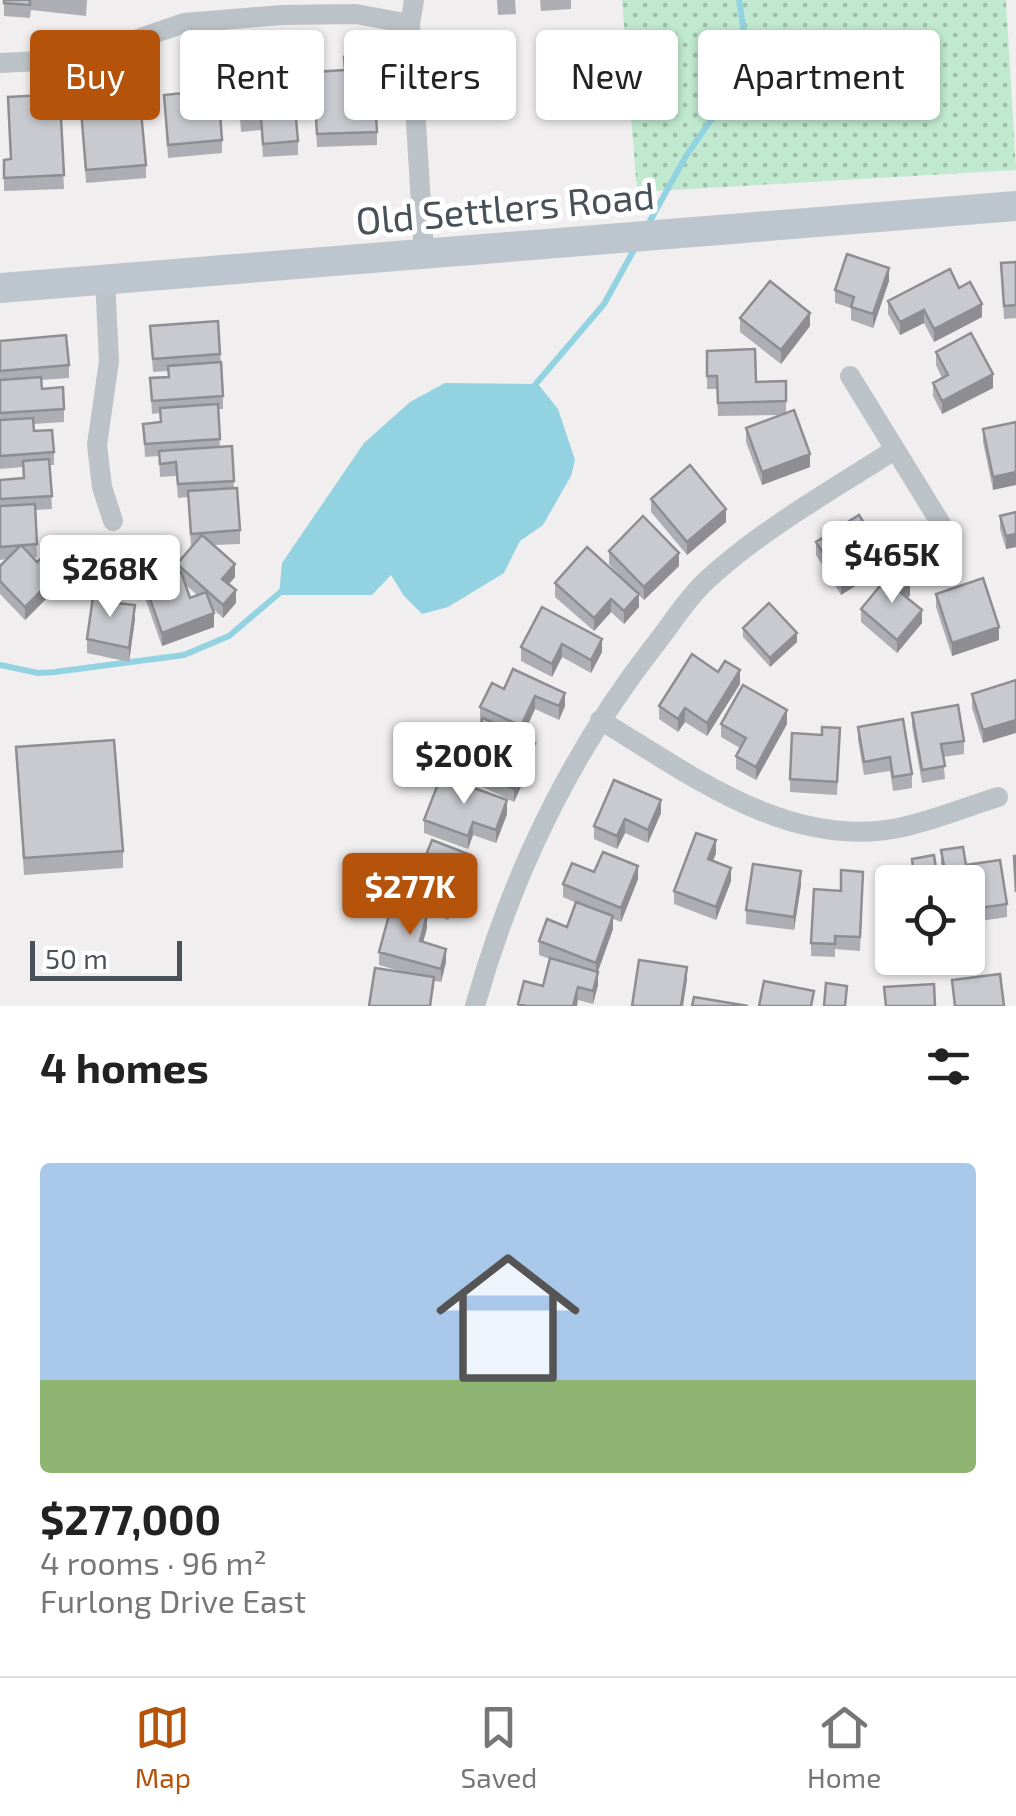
<!DOCTYPE html>
<html lang="en">
<head>
<meta charset="utf-8">
<style>
  :root { --surface:#fff; --page:#f2f2f2; --text:#222; --muted:#767676; --line:#e0e0e0; --accent:#b45309 }
  body { margin:0; font-family:"Exo 2",sans-serif; background:var(--page); color:var(--text); height:100vh; display:flex; flex-direction:column; font-size:38px; white-space:nowrap }
  * { box-sizing:border-box; margin:0 }
  p { font-size:32px; color:var(--muted) }
  .icon { flex:none; width:55px; height:55px; fill:none; stroke:currentColor; stroke-width:2; stroke-linecap:round; stroke-linejoin:round }
  .map { position:relative; height:1006px; overflow:hidden }
  .sheet { display:flex; flex-direction:column; background:var(--surface); flex:1 }
  .sheet>* { flex:none }
  .guide { position:absolute; left:30px; top:30px; width:958px; height:90px; display:flex; gap:20px }
  .buttons { position:absolute; left:875px; top:865px; display:grid; gap:20px }
  .buttons a { display:grid; place-items:center; width:110px; height:110px; border-radius:10px; background:var(--surface); box-shadow:0 2px 8px #0004; font-size:50px }
  .scale { position:absolute; left:30px; bottom:25px; width:152px; box-sizing:border-box; padding-left:10px; border:5px solid #485158; border-top:0; font-size:28px; line-height:35px; white-space:nowrap; color:#485158; -webkit-text-stroke:8px #fff; paint-order:stroke }
  .price { position:absolute; translate:-50% -85px; padding:0 22px; border-radius:10px; background:#fff; color:#222; font-size:32px; line-height:65px; filter:drop-shadow(0 2px 5px #0008) }
  .price::after { content:''; position:absolute; left:50%; top:60px; width:30px; height:22px; margin-left:-15px; background:inherit; clip-path:polygon(0 0,100% 0,50% 100%) }
  .price.selected { background:var(--accent); color:#fff }
  ul { padding:0; list-style:none }
  li { display:grid; align-content:center; gap:20px; height:530px; padding:0 40px }
  li span { display:grid; place-items:center; height:310px; border-radius:10px; color:#555 }
  li>.icon { margin-inline-start:auto }
  span .icon { width:180px; height:180px; fill:#fffc; stroke-width:1 }
  li b { font-size:42px }
  h2 { display:flex; justify-content:space-between; align-items:center; height:120px; padding:0 40px; font-size:42px }
  .chip { padding:0 35px; border-radius:10px; background:var(--surface); box-shadow:0 2px 8px #0004; font-size:35px; line-height:90px }
  .chip.selected { background:var(--accent); color:#fff }
  .menu { display:flex; justify-content:space-around; align-items:center; height:140px; border-top:2px solid var(--line); background:var(--surface); font-size:28px; color:var(--muted) }
  .menu a { display:grid; justify-items:center; gap:5px }
  .menu .selected { color:var(--accent) }
  .map>svg:first-child { display:block }
  .park { fill:url(#park-dots) }
  .water { fill:#93d3e1 }
  .lines { fill:none; stroke-linecap:round; stroke-linejoin:round }
  .stream { stroke:#93d3e1; stroke-width:6 }
  .street { stroke:#bbc2c8; stroke-width:20 }
  .secondary { stroke:#bdc6cf; stroke-width:30 }
  .wall { fill:#adaeb3; fill-rule:evenodd }
  .shaded-wall { fill:#8d8d92 }
  .building { fill:#c9cad0; stroke:#8d8d92; stroke-width:2.5 }
  .labels { text-anchor:middle; dominant-baseline:central; stroke-width:10; stroke-linejoin:round; paint-order:stroke }
  .street-label { font-size:38px; fill:#485158; stroke:#fff }
</style>
</head>
<body>
<div class="map">
<svg width="1016" height="1006" viewBox="0 0 1016 1006">
  <defs>
    <pattern id="park-dots" width="8" height="8" patternUnits="userSpaceOnUse" patternTransform="scale(2.5)"><rect width="8" height="8" fill="#c1e9cf"/><path d="M2 2h.1M6 6h.1" fill="none" stroke="#9fbfab" stroke-width="1.8" stroke-linecap="round"/></pattern>
  </defs>
  <rect width="100%" height="100%" fill="#f0eeee"/>
  <path class="park" d="M622 0H1006L1016 170 637 192Z"/>
  <path class="water" d="M445 383 538 384 558 409 575 460 571 476 543 525 520 541 504 573 448 607 422 614 404 596 391 575 372 595H279L282 563 364 443 410 402Z"/>
  <g class="lines">
    <path class="stream" d="M646 228 686 156 749 65 739 0
      M534 386 604 304 635 248
      M0 665 38 673 55 672 184 655 229 636 283 590"/>
    <path class="street" d="M414 0 410 24 424 253
      M0 63 59 60 115 47 184 23 282 15 356 14 410 24
      M105 279 109 361 97 445 102 487 113 521
      M850 376 943 527
      M600 720C690 774 790 852 903 827 935 820 966 807 998 797
      M475 1006C512 874 570 754 654 646 671 625 686 599 707 580 762 529 831 491 894 450"/>
    <path class="secondary" d="M0 288 1016 206"/>
  </g>
  <path class="wall" d="M4 0H87L86 16 31 10 30 18 4 16Z
    M497 0H515L516 14 498 15Z
    M540 0H571V9L541 11Z
    M236 52 292 72V85L273 87 274 98 298 141V155L263 157 261 130 241 132Z
    M344 57 370 84 377 132V145L317 147 313 72 344 70Z
    M190 61 222 140V153L168 158 164 95 192 93Z
    M93 88 118 103 146 165V178L86 183 81 110 93 109Z
    M61 118 64 189 4 191V160H10Z
    M1016 262V318L1004 319 1001 263Z
    M889 281 873 328 851 320V308L835 303V290Z
    M959 288 982 317 934 342 924 323 900 335 888 314V301Z
    M740 318 810 326 781 364 740 332Z
    M218 321 223 396V409H218L220 447 232 446 234 488 240 530V544L214 545 235 577 229 584 236 603 223 618 212 608 214 627 162 646 145 598V585L177 573V564L191 547 188 497 178 498 176 476 160 477 159 456 145 457 143 424 160 422V413L152 414 150 378 168 377V371L153 372 150 326ZM186 585 197 595 190 598Z
    M0 341 69 365V378L41 380 42 389 64 409V422L33 424 34 431 54 452V465H50L52 509 35 510 37 557 33 558 61 584 25 620 0 594V566L7 559 0 560V480L23 479V467L0 469Z
    M707 351 756 382 786 381V413L810 467 762 485 746 442V428L783 415 718 416 717 389H707Z
    M936 352 993 388 942 414 933 396V383L942 378 936 365Z
    M1016 422 993 490 983 442V429Z
    M651 499 726 522 687 555 651 512Z
    M1016 512V547L1006 549 1000 529V516Z
    M816 542 884 568 841 595 816 555Z
    M609 551 679 566 644 600 639 595V607L624 624 611 612 594 631 555 597V583L630 586 609 564Z
    M936 594 999 640 952 656 936 607Z
    M910 595 908 598 922 623 897 653 861 622V609Z
    M118 603 135 619 129 662 87 653V639Z
    M542 607 602 652 591 673 562 657 552 677 521 661V647Z
    M743 628 797 642 770 667 743 637Z
    M513 669 565 706 559 720 535 709 522 737 535 756 514 802 453 773V760L469 748 482 721 480 720V707L504 689Z
    M718 672 740 684 707 736 685 722 678 732 659 719V706Z
    M1016 680 983 743 972 708V694Z
    M912 713 964 741V754L943 757 945 779 922 783 912 726Z
    M721 724H787L756 780 736 769V756L740 748 721 737Z
    M858 727 912 774V788L893 791 890 771 864 775 858 740Z
    M840 741 837 795 790 792V779Z
    M16 747 123 851V868L24 875Z
    M661 813 648 843 625 833 617 849 594 839V826Z
    M507 814 496 843 473 835 468 849 424 833V820Z
    M941 850 966 865 1007 904V917L974 922V927L968 928V882H944L941 864Z
    M716 853 713 861 731 881 716 920 674 904V891Z
    M912 859 938 882H892L891 933 886 893V880L912 876Z
    M468 867 448 920 411 906V892Z
    M594 872 638 879 621 922 613 919V929L598 972V985L593 1004 578 1000 577 1006H518V1004L543 986 550 959 539 955V941L567 927 576 903 563 897V884Z
    M863 872 860 951 835 949V957L811 956V943L841 891Z
    M801 885 794 930 746 924V910Z
    M427 928 423 942 446 962 441 982 434 981V990L403 972 379 965V952Z"/>
  <path class="shaded-wall" d="M889 268V281L873 328V314Z
    M982 304V317L934 342V329Z
    M924 310V323L900 335V322Z
    M810 313V326L781 364V350Z
    M993 374V388L942 414V401Z
    M810 454V467L762 485V472Z
    M1016 472V485L993 490V477Z
    M726 509V522L687 555V542Z
    M1016 534V547L1006 549V536Z
    M679 553V566L644 600V587Z
    M884 555V568L841 595V582Z
    M235 564V577L222 592V579Z
    M61 571V584L25 620V607Z
    M910 582V595L901 606V593Z
    M236 590V603L223 618V605Z
    M639 594V607L624 624V611Z
    M611 599V612L594 631V618Z
    M135 605V619L129 662V648Z
    M922 610V623L897 653V640Z
    M214 613V627L162 646V633Z
    M999 627V640L952 656V643Z
    M797 633V642L770 667V658Z
    M602 639V652L591 673V660Z
    M562 644V657L552 677V664Z
    M740 670V684L707 736V723Z
    M565 693V706L559 720V706Z
    M535 696V709L521 740V726Z
    M685 708V722L678 732V719Z
    M787 710V724L756 780V767Z
    M1016 720V733L983 743V730Z
    M535 743V756L514 802V789Z
    M507 800V814L496 843V830Z
    M661 800V813L648 843V830Z
    M625 819V833L617 849V836Z
    M473 822V835L468 849V836Z
    M716 840V853L708 873V859Z
    M468 854V867L448 920V907Z
    M638 866V879L621 922V908Z
    M731 868V881L716 920V907Z
    M801 871V885L794 930V917Z
    M427 915V928L420 954V941Z
    M613 916V929L596 976V963Z
    M446 949V962L441 982V969Z
    M687 967V980L683 1006H681Z
    M598 972V985L593 1004V991Z
    M578 987 577 1006H573Z"/>
  <path class="building" d="M4 0H30V5L4 3Z
    M290 51 292 72 272 74 274 98 294 96 298 141 263 144 261 117 241 119 236 52Z
    M368 55 370 84H374L377 132 317 134 313 72 345 70 344 57Z
    M216 59 222 140 168 145 164 95 193 92 190 61Z
    M117 86 118 103 140 101 146 165 86 170 81 110 94 109 93 88Z
    M45 95 46 118H61L64 175 4 178V160L11 159 8 97Z
    M847 254 889 268 873 314 851 307 854 297 835 290Z
    M1016 262V305L1004 306 1001 263Z
    M950 269 959 288 970 282 982 304 934 329 924 310 900 322 888 301Z
    M770 281 810 313 781 350 740 318Z
    M218 321 220 354 153 359 150 326Z
    M971 333 993 374 942 401 933 383 948 375 936 352Z
    M66 335 69 365 0 371V341Z
    M755 349 756 382 786 381V401L718 403 717 376H707V351Z
    M221 362 223 396 152 401 150 378 169 377 168 366Z
    M41 377 42 389 63 387 64 409 0 413V380Z
    M218 404 220 439 145 444 143 424 161 422 160 408Z
    M794 410 810 454 762 472 746 428Z
    M33 418 34 431 52 430 54 452 0 456V420Z
    M1016 422V472L993 477 983 429Z
    M232 446 234 481 178 484 176 462 160 464 159 451Z
    M49 459 52 496 0 499V480L24 478 23 461Z
    M690 465 726 509 687 542 651 499Z
    M237 488 240 530 191 534 188 491Z
    M35 504 37 544 0 547V506Z
    M1016 512V534L1006 536 1000 516Z
    M859 515 884 555 841 582 816 542Z
    M643 516 679 553 644 587 609 551Z
    M202 535 235 564 222 579 236 590 223 605 177 564Z
    M21 545 37 562 45 555 61 571 25 607 0 581V566Z
    M587 547 639 594 624 611 611 599 594 618 555 583Z
    M894 569 910 582 901 593 922 610 897 640 861 609Z
    M181 572 190 598 206 592 214 613 162 633 145 585Z
    M983 578 999 627 952 643 936 594Z
    M94 590 118 594 116 603 135 605 129 648 87 639Z
    M769 603 797 633 770 658 743 628Z
    M542 607 602 639 591 660 562 644 552 664 521 647Z
    M692 654 718 672 725 661 740 670 707 723 685 708 678 719 659 706Z
    M513 669 565 693 559 706 535 696 521 726 480 707 492 683 504 689Z
    M1016 680V720L983 730 972 694Z
    M743 685 787 710 756 767 736 756 746 738 721 724Z
    M958 705 964 741 941 744 945 766 922 770 912 713Z
    M483 718 535 743 514 789 453 760 461 744 469 748Z
    M903 719 912 774 893 777 890 757 864 762 858 727Z
    M822 727 840 728 837 782 790 779 792 733 822 735Z
    M114 740 123 851 24 858 16 747Z
    M441 776 507 800 496 830 473 822 468 836 424 820Z
    M614 780 661 800 648 830 625 819 617 836 594 826Z
    M696 833 716 840 708 859 731 868 716 907 674 891Z
    M432 840 468 854 448 907 411 892Z
    M963 847 966 865 1000 860 1007 904 973 909 974 914 968 915V882H947L941 850Z
    M603 852 638 866 621 908 563 884 572 863 594 872Z
    M934 855 938 882H892L891 920 886 880 914 875 912 859Z
    M1014 856H1016V892Z
    M753 864 801 871 794 917 746 910Z
    M841 870 863 872 860 937 835 936V944L811 943 814 889 841 891Z
    M576 902 613 916 596 963 539 941 547 919 567 927Z
    M392 904 427 915 420 941 446 949 441 969 379 952Z
    M550 958 598 972 593 991 578 987 573 1006H526L518 1004 524 981 543 986Z
    M639 960 687 967 681 1006H632Z
    M375 968 434 977 430 1006H369Z
    M1000 974 1004 1006H955L952 980Z
    M764 981 814 991 811 1006H759Z
    M826 983 847 986 845 1006H824Z
    M934 984 935 1006H886L884 987Z
    M694 997 748 1006H692Z"/>
  <g class="labels">
    <g class="street-label">
      <text transform="translate(505 207) rotate(-5)">Old Settlers Road</text>
    </g>
  </g>
</svg>
<div class="buttons">
<a><svg class="icon" aria-label="locate" viewBox="0 0 24 24"><circle cx="12" cy="12" r="6"/><path d="M12 2v4M12 18v4M2 12h4M18 12h4"/></svg></a>
</div>
<div class="scale">50 m</div>
<b class="price" style="left:892px;top:606px">$465K</b>
<b class="price" style="left:110px;top:620px">$268K</b>
<b class="price" style="left:464px;top:807px">$200K</b>
<b class="price selected" style="left:410px;top:938px">$277K</b>
<div class="guide">
<a class="chip selected">Buy</a>
<a class="chip">Rent</a>
<a class="chip">Filters</a>
<a class="chip">New</a>
<a class="chip">Apartment</a>
</div>
</div>
<section class="sheet">
<h2>4 homes<svg class="icon" aria-label="filters" viewBox="0 0 24 24"><path d="M4 7h16M4 17h16"/><circle cx="9" cy="7" r="2"/><circle cx="15" cy="17" r="2"/></svg></h2>
<ul>
<li><span style="background:linear-gradient(#a9c7e8 70%,#8fb573 0)"><svg class="icon" aria-label="home" viewBox="0 0 24 24"><path d="M3 11l9-7 9 7M6 9v11h12V9"/></svg></span><div><b>$277,000</b><p>4 rooms · 96 m²</p><p>Furlong Drive East</p></div></li>
</ul>
</section>
<nav class="menu">
<a class="selected"><svg class="icon" aria-label="map" viewBox="0 0 24 24"><path d="M3 6l6-2 6 2 6-2v14l-6 2-6-2-6 2zM9 4v14M15 6v14"/></svg>Map</a>
<a><svg class="icon" aria-label="saved" viewBox="0 0 24 24"><path d="M7 4h10v16l-5-4-5 4z"/></svg>Saved</a>
<a><svg class="icon" aria-label="home" viewBox="0 0 24 24"><path d="M3 11l9-7 9 7M6 9v11h12V9"/></svg>Home</a>
</nav>
</body>
</html>
